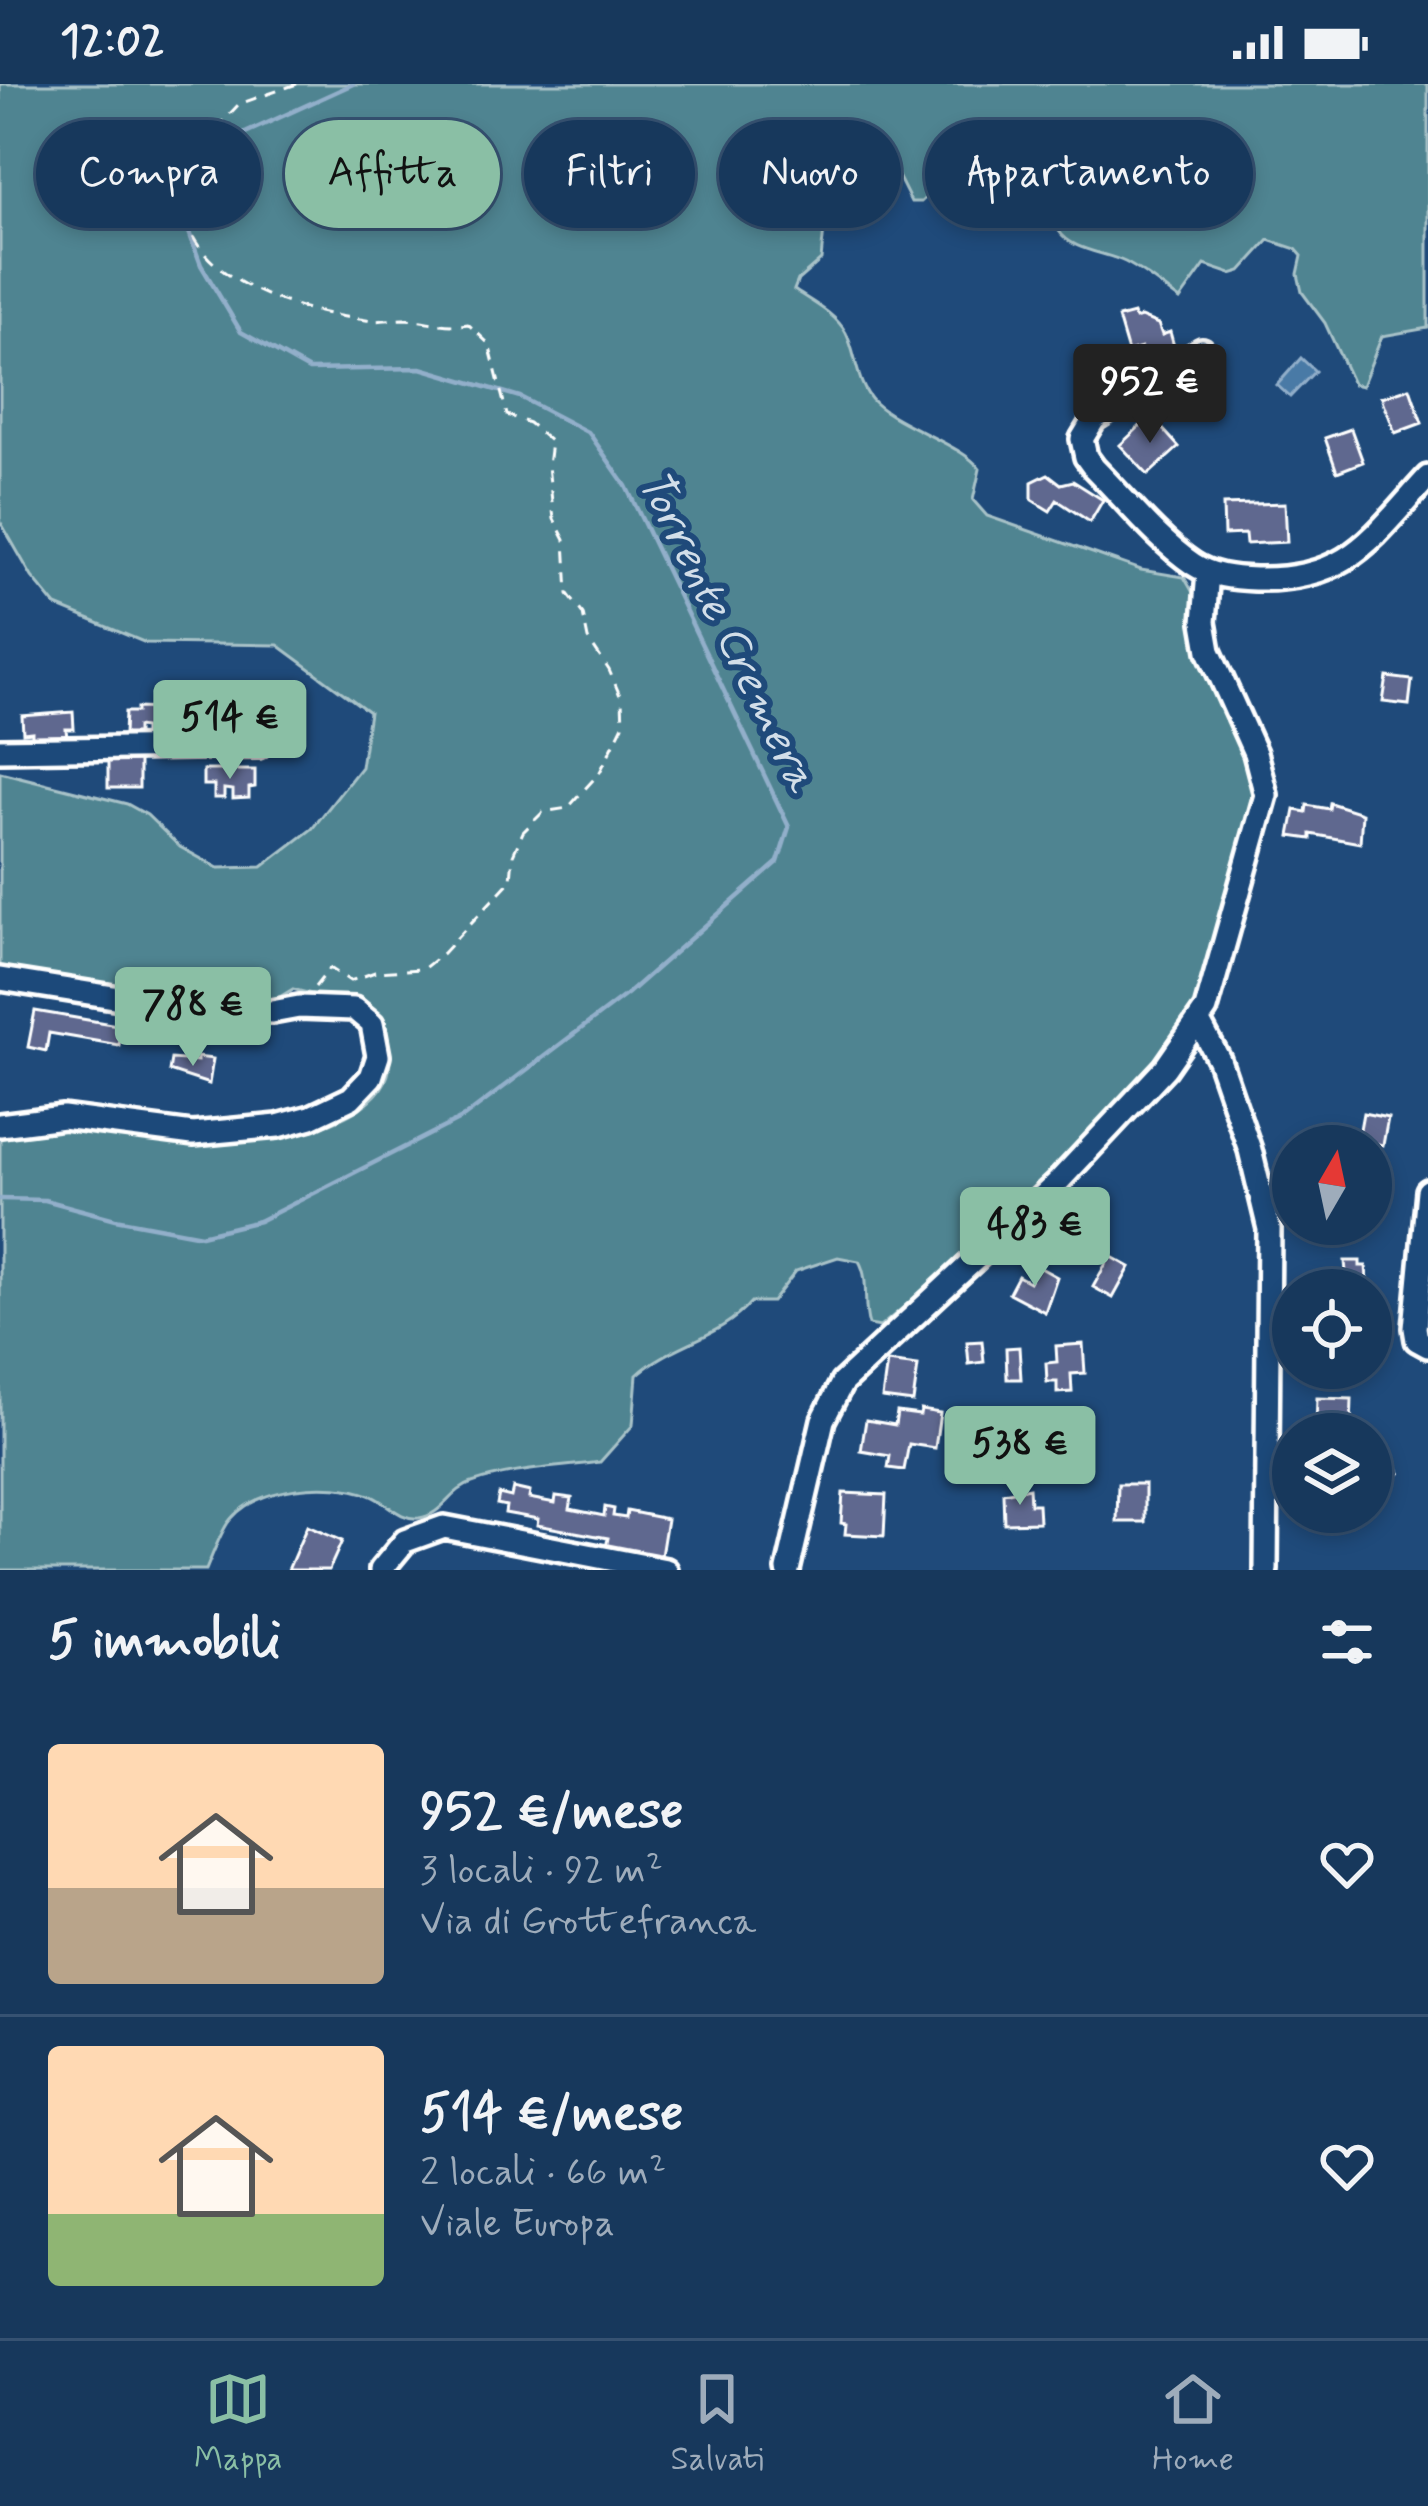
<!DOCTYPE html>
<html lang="it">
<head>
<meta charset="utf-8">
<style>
  :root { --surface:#17385c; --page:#203f62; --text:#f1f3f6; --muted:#9eacbb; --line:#365272; --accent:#8abfa5 }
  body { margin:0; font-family:Mynerve,sans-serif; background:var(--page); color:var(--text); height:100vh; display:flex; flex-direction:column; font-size:45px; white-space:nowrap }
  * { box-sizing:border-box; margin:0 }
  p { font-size:39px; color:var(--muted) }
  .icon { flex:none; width:66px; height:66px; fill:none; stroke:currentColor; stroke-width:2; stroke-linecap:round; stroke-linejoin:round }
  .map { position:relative; height:1486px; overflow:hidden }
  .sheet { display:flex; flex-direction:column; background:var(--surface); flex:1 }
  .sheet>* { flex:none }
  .hud { position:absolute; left:36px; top:36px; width:1356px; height:108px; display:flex; gap:24px }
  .needle { width:78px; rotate:9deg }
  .tools { position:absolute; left:1272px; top:1041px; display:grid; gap:24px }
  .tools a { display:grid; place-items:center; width:120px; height:120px; border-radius:50%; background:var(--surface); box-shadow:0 6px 18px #0003,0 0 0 3px var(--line); font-size:60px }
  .price { position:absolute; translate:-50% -102px; padding:0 27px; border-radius:12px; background:var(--accent); color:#111; font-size:39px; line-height:78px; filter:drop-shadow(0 3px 6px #0008) }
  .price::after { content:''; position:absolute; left:50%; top:72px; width:36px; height:27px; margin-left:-18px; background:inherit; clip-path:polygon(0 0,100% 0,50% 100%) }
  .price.on { background:#222; color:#fff }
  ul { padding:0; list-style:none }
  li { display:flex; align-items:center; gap:36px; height:300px; padding:0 48px }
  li+li { border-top:3px solid var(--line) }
  li span { display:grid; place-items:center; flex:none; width:336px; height:240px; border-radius:12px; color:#555 }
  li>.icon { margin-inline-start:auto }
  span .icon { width:144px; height:144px; fill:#fffc; stroke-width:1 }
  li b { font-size:51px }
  h2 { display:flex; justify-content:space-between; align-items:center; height:144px; padding:0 48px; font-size:51px }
  .chip { padding:0 42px; border-radius:54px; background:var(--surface); box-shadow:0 6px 18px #0003,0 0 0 3px var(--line); font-size:42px; line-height:108px }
  .chip.on { background:var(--accent); color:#111 }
  .status { display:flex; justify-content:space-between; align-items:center; height:84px; padding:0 60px; background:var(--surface); direction:ltr }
  .status svg { height:33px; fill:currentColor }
  .tab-bar { display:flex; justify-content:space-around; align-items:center; height:168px; border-top:3px solid var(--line); background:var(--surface); font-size:33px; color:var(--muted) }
  .tab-bar a { display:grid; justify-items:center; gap:6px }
  .tab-bar .on { color:var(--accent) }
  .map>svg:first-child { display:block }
  .green { fill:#508491; stroke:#a8c2c8; stroke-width:3 }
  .water { fill:#4a7aa6; stroke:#92afca; stroke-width:3 }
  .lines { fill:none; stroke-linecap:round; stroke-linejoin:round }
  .stream { stroke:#92afca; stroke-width:4.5 }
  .building { fill:#5f688f; stroke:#fff; stroke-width:3 }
  .minor-casing { stroke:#fff; stroke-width:30 }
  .path { stroke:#fff; stroke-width:3; stroke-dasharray:12 9; stroke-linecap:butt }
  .minor { stroke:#1f4a7a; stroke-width:21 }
  .labels { text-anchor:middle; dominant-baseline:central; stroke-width:12; stroke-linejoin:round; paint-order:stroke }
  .water-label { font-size:45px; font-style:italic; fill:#d2dee9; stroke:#1f4a7a }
</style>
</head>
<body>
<div class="status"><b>12:02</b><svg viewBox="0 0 49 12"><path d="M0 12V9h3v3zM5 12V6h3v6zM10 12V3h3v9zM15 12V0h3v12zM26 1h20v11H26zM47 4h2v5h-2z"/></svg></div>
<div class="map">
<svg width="1428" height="1486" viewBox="0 0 1428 1486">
  <rect width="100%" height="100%" fill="#1f4a7a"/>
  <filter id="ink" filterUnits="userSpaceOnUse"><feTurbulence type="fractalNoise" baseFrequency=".00833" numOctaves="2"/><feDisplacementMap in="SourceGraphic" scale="24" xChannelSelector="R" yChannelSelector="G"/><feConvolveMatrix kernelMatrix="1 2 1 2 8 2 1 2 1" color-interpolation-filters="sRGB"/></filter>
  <g filter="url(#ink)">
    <path class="green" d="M0 0H1428V244L1382 252 1362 302 1353 300 1325 239 1302 208 1298 190 1302 172 1296 165 1269 156 1241 187 1231 190 1205 181 1180 216C1162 203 1145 188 1125 178 1105 168 1072 167 1059 147 1045 122 1051 65 1016 60L960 81 921 118H911L898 92 882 103 843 109 826 122 821 176 798 196 794 206C812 218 836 230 846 249 857 271 856 301 875 319 901 343 963 361 980 385L973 416 987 432 1141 486 1184 493 1195 512 1200 552 1253 674 1259 717 1208 886 1190 933 1117 1021 1026 1121 880 1243 869 1241C862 1220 870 1196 859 1177L838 1173 796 1187 772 1218H751C721 1254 671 1260 637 1291L633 1341 600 1378C558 1384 512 1385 472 1399 450 1406 443 1431 419 1434 399 1436 386 1417 369 1411 330 1396 258 1402 230 1436 222 1445 211 1474 206 1486H0V1045C31 1044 62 1040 92 1041 136 1043 179 1045 222 1047 243 1048 266 1052 286 1050 325 1045 391 1022 390 976 389 907 344 922 293 905L268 920 219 915 204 905H194L177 917 0 888V688L127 720 147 731 180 763 218 784 262 783 312 745 361 683 369 628 278 561 146 559 56 522 32 493 0 437Z"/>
    <path class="water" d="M1301 274 1315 287 1290 313 1277 301Z"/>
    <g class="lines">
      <path class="stream" d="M0 1115 45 1116 115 1135 201 1151 259 1137 464 1033 627 910 778 778 789 743 626 402 589 349 520 313 421 284 309 286 241 248 201 181 166 85 353 0"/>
    </g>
    <path class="building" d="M1133 230 1135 235 1141 233 1158 240 1162 251 1170 248 1175 266 1145 275 1141 264 1128 268 1118 234Z
      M1410 304 1422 339 1395 349 1382 313Z
      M1151 332 1179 363 1148 391 1120 361Z
      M1351 345 1363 378 1337 388 1325 354Z
      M1048 390 1061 400 1073 397 1103 416 1090 438 1057 416 1050 427 1032 416V398Z
      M1285 419 1287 458 1246 460 1245 450 1224 451 1223 421Z
      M1387 593 1412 596 1409 621 1383 618Z
      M231 604 283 611 280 637 228 630Z
      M288 615 302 617 300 632 286 630Z
      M137 624 190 626 189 644H178V652H144V644L137 643V650H124L125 628H137Z
      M73 628 74 645H66L67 654 32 656V648L23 649 22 632Z
      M108 675H139V704H108Z
      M203 686H255V703L249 704V714L233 715V706L224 705V714H214V701H203Z
      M1330 719 1362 729 1360 759 1311 750V755L1290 752 1295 726 1306 728 1307 721 1329 725Z
      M35 927 123 942 119 961 49 949 46 967 28 963Z
      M197 973 213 975 209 1000 169 987 171 975 197 977Z
      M1363 1029 1388 1034 1383 1061 1358 1056Z
      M1110 1172 1130 1183 1113 1214 1093 1203Z
      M1345 1177H1360V1182H1366L1367 1196 1361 1197V1206H1340L1339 1188H1346Z
      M1037 1182 1057 1193 1045 1228 1009 1209 1018 1192 1029 1198Z
      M982 1257 984 1278 969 1280 967 1258Z
      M1083 1260 1085 1289 1071 1290 1072 1308 1057 1309V1298H1047L1046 1279 1057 1278 1056 1262Z
      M1019 1263 1021 1295H1007L1006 1264Z
      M887 1278 918 1282 913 1318 882 1314Z
      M1317 1314 1352 1315 1351 1344H1316Z
      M921 1326 940 1329 935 1364 909 1360 904 1386 888 1384 890 1372 861 1367 866 1336 895 1341 897 1328 920 1331Z
      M1014 1329 1016 1355 994 1357 992 1331Z
      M1061 1344 1064 1374 1042 1376 1040 1358 1033 1359 1031 1347Z
      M1387 1368 1400 1389 1373 1405 1371 1378Z
      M1118 1400H1145V1438H1117Z
      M513 1404 530 1408 529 1414 555 1419 556 1412 572 1414 570 1425 604 1432 605 1423 614 1425 613 1432 626 1434 627 1427 667 1435 660 1478 605 1468 608 1454 537 1441 538 1435 505 1429 506 1422 497 1420 499 1410 511 1413Z
      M1029 1404 1030 1420H1038L1039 1438 1004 1439 1003 1409Z
      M843 1409 886 1411 884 1452 845 1450 846 1440 841 1439Z
      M307 1442 342 1457 329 1486H288Z"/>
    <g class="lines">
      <defs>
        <path id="minor" d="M1202 266 1094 335 1082 355 1086 373 1094 384C1125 415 1156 455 1193 480 1211 492 1233 494 1255 495 1348 497 1370 456 1428 393
          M0 666 258 662
          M0 895 183 924 272 928 299 923 354 925 372 940 378 972 371 993 351 1014 311 1033 278 1042 193 1050 63 1033 0 1041
          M1199 938 1219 976 1250 1066 1269 1145 1266 1486
          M1428 1107 1415 1244 1417 1256 1428 1262
          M381 1486 405 1457 444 1443 666 1486
          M788 1486 823 1336 842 1299 1056 1100 1165 984 1206 925 1266 711 1255 669 1209 567 1204 538 1208 488"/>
      </defs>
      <use href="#minor" class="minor-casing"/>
      <path class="path" d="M297 0 239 20 203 59 166 85 191 88C187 102 182 120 186 135 204 203 306 229 366 236 378 238 391 235 404 235 427 236 444 244 468 240L489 260 507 331 529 339 551 358 548 382 554 435 565 456 568 510 583 530 588 555 609 586 622 616 623 641 600 688 568 724 543 728 523 748 513 771 511 796 443 869 423 885 375 888 350 897 330 884 315 903"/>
      <use href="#minor" class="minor"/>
    </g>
  </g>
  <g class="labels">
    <g class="water-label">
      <text transform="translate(726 547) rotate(64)">Torrente Cremera</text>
    </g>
  </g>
</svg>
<div class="tools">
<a><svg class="needle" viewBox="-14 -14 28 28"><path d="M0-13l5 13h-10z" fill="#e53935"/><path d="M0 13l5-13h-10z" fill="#9eacbb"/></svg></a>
<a><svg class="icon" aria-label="locate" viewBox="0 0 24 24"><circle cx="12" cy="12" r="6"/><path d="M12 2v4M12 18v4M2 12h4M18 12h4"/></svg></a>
<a><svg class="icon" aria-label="layers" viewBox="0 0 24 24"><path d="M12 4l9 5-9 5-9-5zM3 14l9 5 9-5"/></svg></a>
</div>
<b class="price on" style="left:1150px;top:362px">952 €</b>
<b class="price" style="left:230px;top:698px">514 €</b>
<b class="price" style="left:193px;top:985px">788 €</b>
<b class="price" style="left:1035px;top:1205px">483 €</b>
<b class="price" style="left:1020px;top:1424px">538 €</b>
<div class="hud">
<a class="chip">Compra</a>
<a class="chip on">Affitta</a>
<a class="chip">Filtri</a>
<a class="chip">Nuovo</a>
<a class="chip">Appartamento</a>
</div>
</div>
<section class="sheet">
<h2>5 immobili<svg class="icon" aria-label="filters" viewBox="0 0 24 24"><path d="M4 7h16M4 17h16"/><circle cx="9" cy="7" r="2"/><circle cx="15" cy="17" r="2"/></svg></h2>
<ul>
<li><span style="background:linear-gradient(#ffd9b3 60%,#b9a48a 0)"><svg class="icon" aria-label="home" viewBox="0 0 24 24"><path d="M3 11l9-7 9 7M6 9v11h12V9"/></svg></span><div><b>952 €/mese</b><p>3 locali · 92 m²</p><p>Via di Grottefranca</p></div><svg class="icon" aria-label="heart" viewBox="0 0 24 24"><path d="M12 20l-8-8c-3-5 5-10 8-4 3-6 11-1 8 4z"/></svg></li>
<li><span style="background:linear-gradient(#ffd9b3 70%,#8fb573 0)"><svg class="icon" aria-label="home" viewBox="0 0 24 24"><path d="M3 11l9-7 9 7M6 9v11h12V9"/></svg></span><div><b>514 €/mese</b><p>2 locali · 66 m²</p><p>Viale Europa</p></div><svg class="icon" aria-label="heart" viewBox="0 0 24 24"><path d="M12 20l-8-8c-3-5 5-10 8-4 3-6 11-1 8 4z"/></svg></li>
</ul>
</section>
<nav class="tab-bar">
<a class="on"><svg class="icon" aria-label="map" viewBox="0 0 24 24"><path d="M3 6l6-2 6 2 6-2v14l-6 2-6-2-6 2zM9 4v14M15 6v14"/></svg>Mappa</a>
<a><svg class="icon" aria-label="saved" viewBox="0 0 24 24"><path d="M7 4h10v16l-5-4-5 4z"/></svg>Salvati</a>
<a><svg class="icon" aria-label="home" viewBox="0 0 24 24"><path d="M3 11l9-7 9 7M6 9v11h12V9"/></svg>Home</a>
</nav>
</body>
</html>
